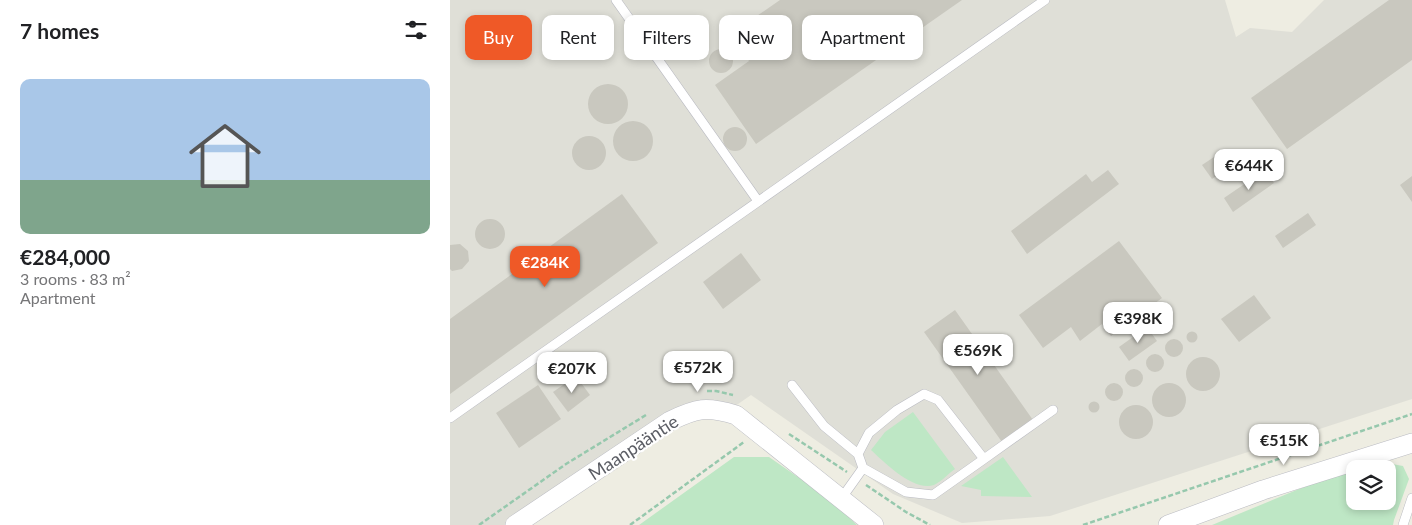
<!DOCTYPE html>
<html lang="en">
<head>
<meta charset="utf-8">
<style>
  :root { --surface:#fff; --page:#f2f2f2; --text:#202124; --muted:#757577; --accent:#ef5927 }
  body { margin:0; font-family:Lato,sans-serif; background:var(--page); color:var(--text); height:100vh; display:flex; flex-direction:column; font-size:19px; white-space:nowrap }
  * { box-sizing:border-box; margin:0 }
  p { font-size:16px; color:var(--muted) }
  .icon { flex:none; width:28px; height:28px; fill:none; stroke:currentColor; stroke-width:2; stroke-linecap:round; stroke-linejoin:round }
  .map { position:relative; flex:1; overflow:hidden }
  .details { display:flex; flex-direction:column; background:var(--surface); width:450px }
  .details>* { flex:none }
  .hud { position:absolute; left:15px; top:15px; width:475px; height:45px; display:flex; gap:10px }
  .controls { position:absolute; left:896px; top:460px; display:grid; gap:10px }
  .controls a { display:grid; place-items:center; width:50px; height:50px; border-radius:10px; background:var(--surface); box-shadow:0 2px 8px #0003; font-size:25px }
  .price { position:absolute; translate:-50% -42px; padding:0 11px; border-radius:10px; background:#fff; color:#222; font-size:16px; line-height:32px; filter:drop-shadow(0 1px 2px #0008) }
  .price::after { content:''; position:absolute; left:50%; top:30px; width:15px; height:11px; margin-left:-8px; background:inherit; clip-path:polygon(0 0,100% 0,50% 100%) }
  .price.on { background:var(--accent); color:#fff }
  ul { padding:0; list-style:none }
  li { display:grid; align-content:center; gap:10px; height:265px; padding:0 20px }
  li span { display:grid; place-items:center; height:155px; border-radius:10px; color:#555 }
  li>.icon { margin-inline-start:auto }
  span .icon { width:90px; height:90px; fill:#fffc; stroke-width:1 }
  li b { font-size:21px }
  h2 { display:flex; justify-content:space-between; align-items:center; height:60px; padding:0 20px; font-size:21px }
  .chip { padding:0 18px; border-radius:10px; background:var(--surface); box-shadow:0 2px 8px #0003; font-size:18px; line-height:45px }
  .chip.on { background:var(--accent); color:#fff }
  main { display:flex; flex:1; min-height:0 }
  .map>svg:first-child { display:block }
  .industrial { fill:#dfdfd7 }
  .green { fill:#bee7c5 }
  .building { fill:#c9c8bf }
  .lines { fill:none; stroke-linecap:round; stroke-linejoin:round }
  .service-casing { stroke:#babbc2; stroke-width:10 }
  .minor-casing { stroke:#babbc2; stroke-width:20 }
  .path { stroke:#96c8ad; stroke-width:2.5; stroke-dasharray:5 2.5; stroke-linecap:butt }
  .service { stroke:#fff; stroke-width:9 }
  .minor { stroke:#fff; stroke-width:19 }
  .labels { text-anchor:middle; dominant-baseline:central; stroke-width:4.5; stroke-linejoin:round; paint-order:stroke }
  .street-label { font-size:18px; fill:#5b5d64; stroke:#fff }
</style>
</head>
<body>
<main>
<section class="details">
<h2>7 homes<svg class="icon" aria-label="filters" viewBox="0 0 24 24"><path d="M4 7h16M4 17h16"/><circle cx="9" cy="7" r="2"/><circle cx="15" cy="17" r="2"/></svg></h2>
<ul>
<li><span style="background:linear-gradient(#a9c7e8 65%,#7fa58c 0)"><svg class="icon" aria-label="home" viewBox="0 0 24 24"><path d="M3 11l9-7 9 7M6 9v11h12V9"/></svg></span><div><b>€284,000</b><p>3 rooms · 83 m²</p><p>Apartment</p></div></li>
</ul>
</section>
<div class="map">
<svg width="962" height="525" viewBox="0 0 962 525">
  <rect width="100%" height="100%" fill="#eeede2"/>
  <path class="industrial" d="M0 0H775L786 37 800 28 842 32 874 0H962V399L600 516 512 523 443 494 301 395 268 418H246L217 428 78 525H0Z"/>
  <path class="green" d="M463 412 505 469C499 473 491 482 484 485 464 492 435 463 421 450L435 432Z
    M284 457H319L378 498 407 525H189Z
    M553 457 582 497 531 496V490L511 486Z
    M931 462 953 466 959 479 944 520 943 525H762L883 475 905 469V501H938V469H906Z"/>
  <path class="building" d="M330 0H512L306 144 265 85 299 61 281 34Z
    M939 0H962V60L837 149 801 98Z
    M259 61a12 12 0 1 1 24 0a12 12 0 1 1-24 0Z
    M138 104a20 20 0 1 1 40 0a20 20 0 1 1-40 0Z
    M163 141a20 20 0 1 1 40 0a20 20 0 1 1-40 0Z
    M273 139a12 12 0 1 1 24 0a12 12 0 1 1-24 0Z
    M122 153a17 17 0 1 1 34 0a17 17 0 1 1-34 0Z
    M776 149 785 163 762 179 752 165Z
    M658 170 669 184 577 254 561 231 636 174 642 182Z
    M815 170 824 183 783 212 774 198Z
    M962 176V202L950 185Z
    M172 194 208 243 0 394V319Z
    M858 213 866 225 833 248 825 236Z
    M25 234a15 15 0 1 1 30 0a15 15 0 1 1-30 0Z
    M669 241 712 298 661 336 652 324 630 341 621 327 593 348 569 315Z
    M10 244 18 251 19 261 12 269 2 271 0 269V245Z
    M291 253 311 280 273 309 253 282Z
    M804 295 821 318 789 342 771 319Z
    M505 310 583 420 552 442 474 332Z
    M697 327 707 341 679 361 669 347Z
    M736.5 337a5.5 5.5 0 1 1 11 0a5.5 5.5 0 1 1-11 0Z
    M715 348a9 9 0 1 1 18 0a9 9 0 1 1-18 0Z
    M696 363a9 9 0 1 1 18 0a9 9 0 1 1-18 0Z
    M736 374a17 17 0 1 1 34 0a17 17 0 1 1-34 0Z
    M675 378a9 9 0 1 1 18 0a9 9 0 1 1-18 0Z
    M126 376 140 395 118 412 103 392Z
    M702 400a17 17 0 1 1 34 0a17 17 0 1 1-34 0Z
    M655 392a9 9 0 1 1 18 0a9 9 0 1 1-18 0Z
    M88 385 111 419 69 448 46 413Z
    M638.5 407a5.5 5.5 0 1 1 11 0a5.5 5.5 0 1 1-11 0Z
    M669 422a17 17 0 1 1 34 0a17 17 0 1 1-34 0Z"/>
  <g class="lines">
    <defs>
      <path id="service" d="M166 0 308 201
        M342 385 374 426 408 454
        M0 418 595 0
        M534 459 603 410
        M391 499 413 468 408 454 419 433 447 410 474 394 488 400 534 459 483 495 456 492 413 468
        M953 525 962 498"/>
      <path id="minor" d="M65 525 220 421C247 408 256 406 286 415L424 525
        M718 525 813 490 962 443"/>
    </defs>
    <use href="#service" class="service-casing"/>
    <use href="#minor" class="minor-casing"/>
    <path class="path" d="M257 391H266L283 395
      M339 434 397 472
      M416 485 456 512 480 525
      M29 525 116 464 196 415
      M180 525 294 442
      M633 525 962 414"/>
    <use href="#service" class="service"/>
    <use href="#minor" class="minor"/>
  </g>
  <g class="labels">
    <g class="street-label">
      <text transform="translate(183 447) rotate(-33)">Maanpääntie</text>
    </g>
  </g>
</svg>
<div class="controls">
<a><svg class="icon" aria-label="layers" viewBox="0 0 24 24"><path d="M12 4l9 5-9 5-9-5zM3 14l9 5 9-5"/></svg></a>
</div>
<b class="price" style="left:799px;top:191px">€644K</b>
<b class="price on" style="left:95px;top:288px">€284K</b>
<b class="price" style="left:688px;top:344px">€398K</b>
<b class="price" style="left:528px;top:376px">€569K</b>
<b class="price" style="left:248px;top:393px">€572K</b>
<b class="price" style="left:122px;top:394px">€207K</b>
<b class="price" style="left:834px;top:466px">€515K</b>
<div class="hud">
<a class="chip on">Buy</a>
<a class="chip">Rent</a>
<a class="chip">Filters</a>
<a class="chip">New</a>
<a class="chip">Apartment</a>
</div>
</div>
</main>
</body>
</html>
